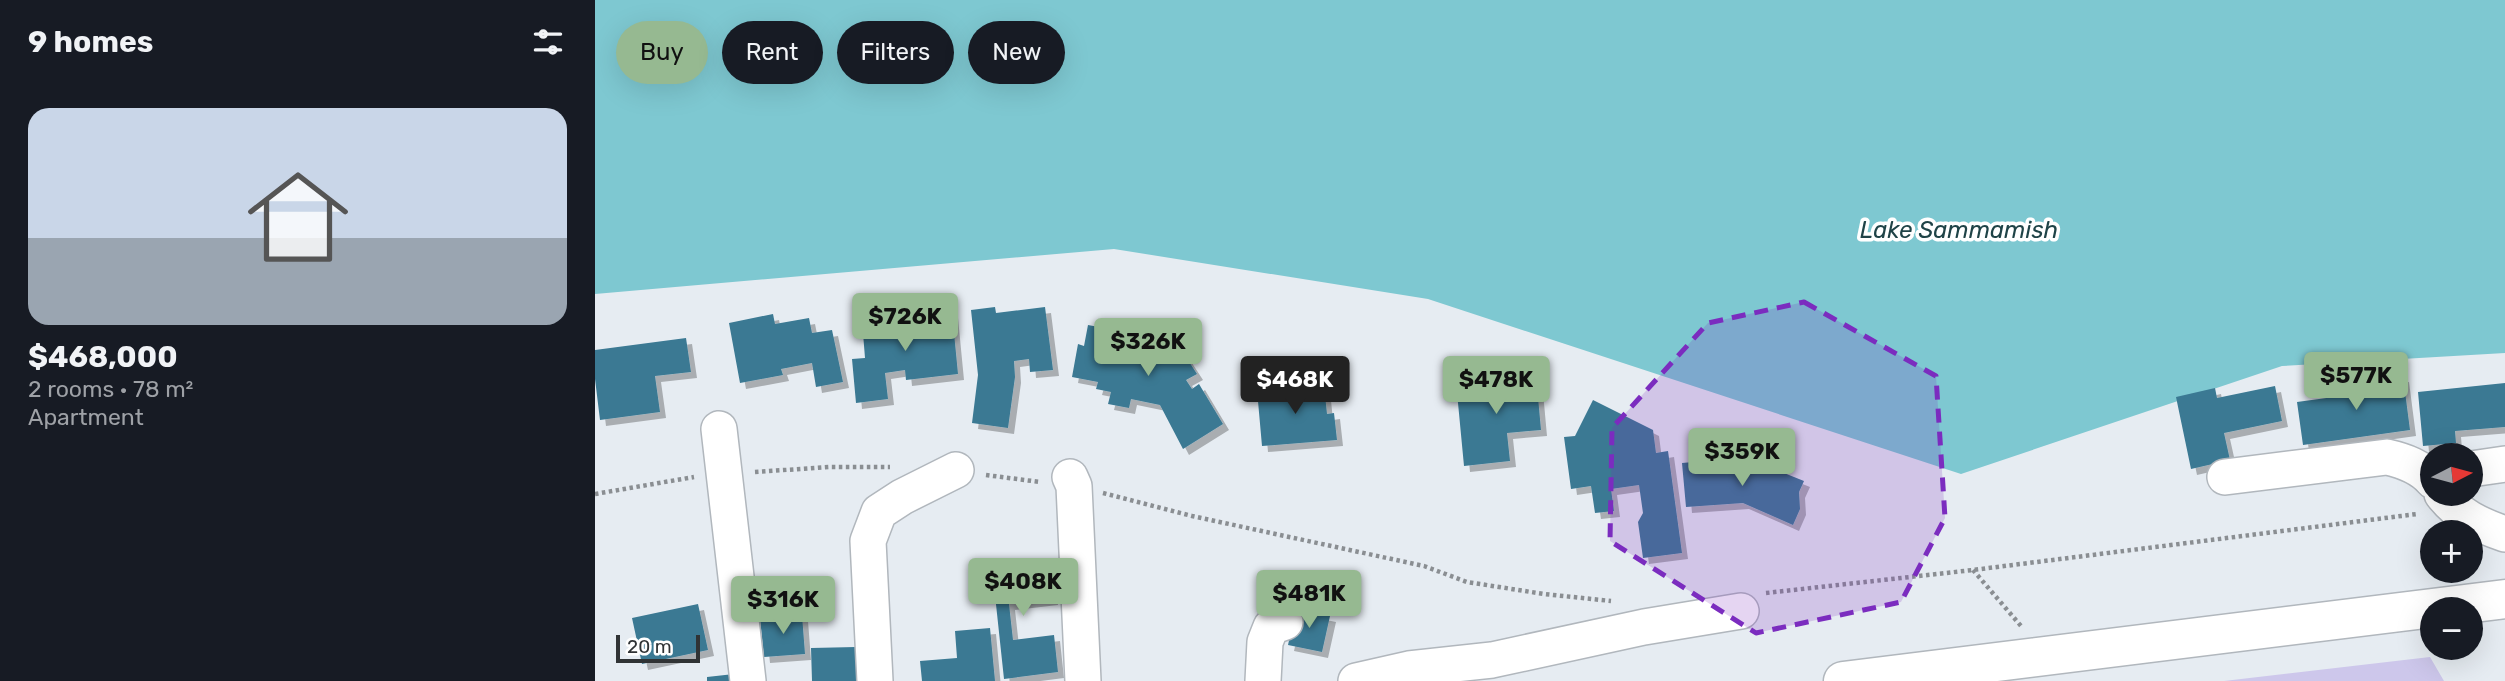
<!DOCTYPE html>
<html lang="en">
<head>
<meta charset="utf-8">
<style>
  :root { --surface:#171b24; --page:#20242c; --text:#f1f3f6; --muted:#9ea1a6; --accent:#96b991 }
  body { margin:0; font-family:Rubik,sans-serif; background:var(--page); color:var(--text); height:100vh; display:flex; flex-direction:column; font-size:26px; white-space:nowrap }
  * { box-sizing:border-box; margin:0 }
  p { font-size:23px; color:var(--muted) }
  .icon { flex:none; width:38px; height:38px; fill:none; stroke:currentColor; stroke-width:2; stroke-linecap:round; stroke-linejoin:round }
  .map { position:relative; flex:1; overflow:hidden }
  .sheet { display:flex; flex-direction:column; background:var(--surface); width:595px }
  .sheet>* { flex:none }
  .top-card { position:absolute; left:21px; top:21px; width:665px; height:63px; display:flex; gap:14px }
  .needle { width:46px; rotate:84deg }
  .controls { position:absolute; left:1825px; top:443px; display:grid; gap:14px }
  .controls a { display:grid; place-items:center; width:63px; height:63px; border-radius:50%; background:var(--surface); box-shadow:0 7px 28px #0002; font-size:35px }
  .scale { position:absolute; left:21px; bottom:18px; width:84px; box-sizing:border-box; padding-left:7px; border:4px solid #303335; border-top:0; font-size:19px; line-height:24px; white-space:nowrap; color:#303335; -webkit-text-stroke:5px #fff; paint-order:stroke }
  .price { position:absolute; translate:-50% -60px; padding:0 16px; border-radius:7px; background:var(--accent); color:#111; font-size:23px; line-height:46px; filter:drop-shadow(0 2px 4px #0008) }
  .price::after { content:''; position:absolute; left:50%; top:42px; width:21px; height:16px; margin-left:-10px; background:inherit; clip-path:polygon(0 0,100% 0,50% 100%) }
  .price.active { background:#222; color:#fff }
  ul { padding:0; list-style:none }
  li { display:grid; align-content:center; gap:14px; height:371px; padding:0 28px }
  li span { display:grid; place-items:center; height:217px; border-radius:21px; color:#555 }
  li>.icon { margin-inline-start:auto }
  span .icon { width:126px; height:126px; fill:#fffc; stroke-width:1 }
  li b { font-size:30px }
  h2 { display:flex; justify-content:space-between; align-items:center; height:84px; padding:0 28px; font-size:30px }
  .tag { padding:0 24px; border-radius:32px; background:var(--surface); box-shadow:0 7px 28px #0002; font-size:24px; line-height:63px }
  .tag.active { background:var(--accent); color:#111 }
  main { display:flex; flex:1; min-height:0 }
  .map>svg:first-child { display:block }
  .green { fill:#cdc7eb }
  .water { fill:#7ec8d1 }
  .building { fill:#3b7993; filter:url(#shadow) }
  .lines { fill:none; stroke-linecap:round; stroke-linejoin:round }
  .minor-casing { stroke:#b1b7bd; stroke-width:38 }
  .major-casing { stroke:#b1b7bd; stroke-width:41 }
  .path { stroke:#8a8e92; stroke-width:4.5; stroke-dasharray:3.5 3.5; stroke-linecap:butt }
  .minor { stroke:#fff; stroke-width:35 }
  .major { stroke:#fff; stroke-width:38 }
  .marked { fill:#7b2cbf; fill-opacity:0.2; stroke:#7b2cbf; stroke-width:5; stroke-dasharray:14 9; stroke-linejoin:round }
  .labels { text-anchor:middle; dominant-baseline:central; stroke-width:7; stroke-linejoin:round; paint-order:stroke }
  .water-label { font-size:24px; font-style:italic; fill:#1f4347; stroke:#fff }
</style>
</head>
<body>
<main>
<section class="sheet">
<h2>9 homes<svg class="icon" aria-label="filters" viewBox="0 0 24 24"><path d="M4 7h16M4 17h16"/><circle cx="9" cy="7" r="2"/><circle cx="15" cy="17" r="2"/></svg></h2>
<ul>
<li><span style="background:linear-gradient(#c9d6e8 60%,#9aa5b1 0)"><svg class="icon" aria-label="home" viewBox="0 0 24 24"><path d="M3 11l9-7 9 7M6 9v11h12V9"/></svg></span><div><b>$468,000</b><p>2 rooms · 78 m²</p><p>Apartment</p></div></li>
</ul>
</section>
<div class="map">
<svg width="1910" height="681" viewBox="0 0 1910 681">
  <defs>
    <filter id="shadow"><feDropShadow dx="6" dy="6" stdDeviation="0" flood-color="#0004"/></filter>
  </defs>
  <rect width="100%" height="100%" fill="#e6ecf2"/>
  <path class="green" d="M1835 657 1849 681H1627H1629Z"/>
  <path class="water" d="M0 0H1910V353L1687 366 1366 474 833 299 519 249 0 294Z"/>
  <path class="building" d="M400 307 401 313 450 307 458 370 435 372 434 359 419 361 420 377 413 428 377 423 383 375 376 310Z
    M357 312 363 374 311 380 310 370 290 373 293 399 261 403 257 359 270 358 268 333 286 331 285 320Z
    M178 314 180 324 214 318 217 333 237 330 248 382 221 387 217 363 186 369 188 375 145 383 134 323Z
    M493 325 552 336 551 345 563 347 566 329 593 334 589 354 602 374 591 380 597 389 604 384 628 424 588 449 565 405 536 399 534 408 513 404 516 392 501 389 503 382 477 377 483 344 489 346Z
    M91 338 96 372 60 376 65 412 5 420 0 379V350Z
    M941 375 946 430 912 433 915 461 869 466 861 382Z
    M1808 376 1815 430 1708 445 1702 402 1746 396 1744 384Z
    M1910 383V427L1860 431 1861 443 1828 446 1823 392Z
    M729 385 732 414 739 413 742 440 667 446 662 390Z
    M1680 386 1687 421 1629 433 1635 460 1596 469 1581 397 1620 388 1622 398Z
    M998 400 1058 430 1061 453 1073 451 1087 553 1048 558 1043 522 1048 513 1044 485 1016 489 1019 511 1000 513 996 486 976 489 969 437 980 436Z
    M1121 460 1131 465 1155 463 1174 471H1184L1209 481 1204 492 1205 509 1198 525 1148 503 1091 507 1087 463Z
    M431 558 432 563 453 561 457 599 414 604 418 640 459 635 463 672 409 679 397 567 410 565V560Z
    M103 604 113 650 47 664 37 618Z
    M701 609 735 616 727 652 693 645Z
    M207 615 210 654 169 657 165 619Z
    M395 628 400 681H327L325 661 362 658 360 631Z
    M261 647 262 681H217L216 648Z
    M139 674 140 681H112V677Z"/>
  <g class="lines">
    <defs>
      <path id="minor" d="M124 429 153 681
        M1876 469 1910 464
        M475 477 479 486 488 681
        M1630 477 1792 457C1810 461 1826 467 1838 481
        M1847 494C1864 516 1884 525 1910 534
        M280 681 273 541 284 512 307 497 361 470
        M668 681 670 642 676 627 690 622
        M761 681 814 669 897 660 1049 627 1146 611"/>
      <path id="major" d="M1248 681 1910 599"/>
    </defs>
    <use href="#minor" class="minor-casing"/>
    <use href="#major" class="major-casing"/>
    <path class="path" d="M160 472 234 467H295
      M391 475 445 482
      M508 493 597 516 829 566 872 582 949 594 1016 601
      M0 494 99 477
      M1378 570 1426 626
      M1171 593 1378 570 1822 514"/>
    <use href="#minor" class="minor"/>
    <use href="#major" class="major"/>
  </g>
  <path class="marked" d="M1209 302 1341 376 1350 518 1306 602 1161 633 1015 541 1017 428 1113 323Z"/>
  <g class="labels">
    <g class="water-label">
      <text x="1364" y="230">Lake Sammamish</text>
    </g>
  </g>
</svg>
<div class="controls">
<a><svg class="needle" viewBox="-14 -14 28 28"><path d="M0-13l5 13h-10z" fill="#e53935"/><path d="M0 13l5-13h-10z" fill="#9ea1a6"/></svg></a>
<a>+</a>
<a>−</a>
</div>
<div class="scale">20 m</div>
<b class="price" style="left:310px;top:353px">$726K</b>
<b class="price" style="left:553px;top:378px">$326K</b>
<b class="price" style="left:1761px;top:412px">$577K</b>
<b class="price active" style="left:700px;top:416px">$468K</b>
<b class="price" style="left:901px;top:416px">$478K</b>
<b class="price" style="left:1147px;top:488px">$359K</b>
<b class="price" style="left:428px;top:618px">$408K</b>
<b class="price" style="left:714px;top:630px">$481K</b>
<b class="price" style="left:188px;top:636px">$316K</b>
<div class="top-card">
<a class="tag active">Buy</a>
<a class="tag">Rent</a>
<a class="tag">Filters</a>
<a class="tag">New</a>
</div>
</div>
</main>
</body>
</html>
